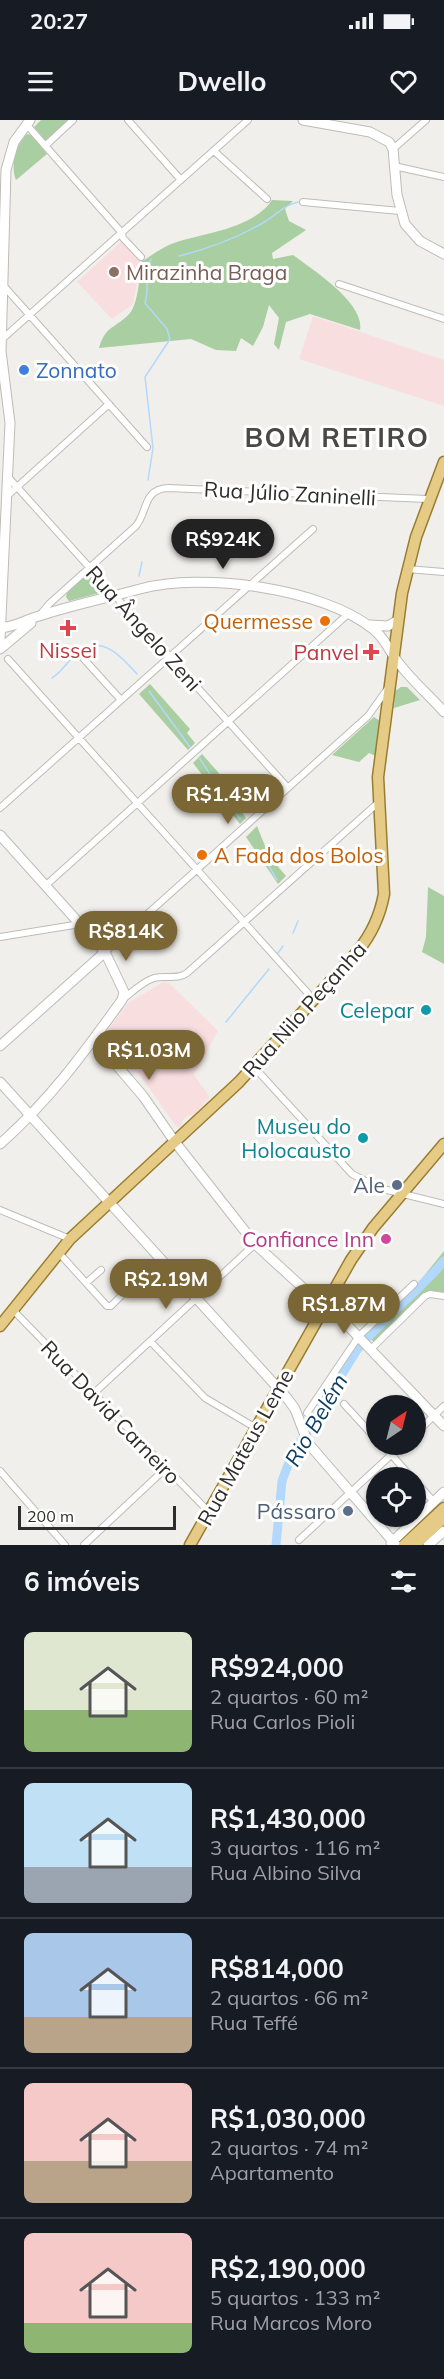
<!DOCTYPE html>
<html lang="pt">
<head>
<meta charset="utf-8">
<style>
  :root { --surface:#171b24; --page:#20242c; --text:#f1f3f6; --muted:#9ea1a6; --line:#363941; --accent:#7b6635 }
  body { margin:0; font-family:Mulish,sans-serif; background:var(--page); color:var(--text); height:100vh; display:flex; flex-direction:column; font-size:22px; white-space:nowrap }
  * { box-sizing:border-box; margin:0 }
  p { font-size:20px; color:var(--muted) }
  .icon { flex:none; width:33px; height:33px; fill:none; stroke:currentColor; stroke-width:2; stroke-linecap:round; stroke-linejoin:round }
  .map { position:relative; height:1425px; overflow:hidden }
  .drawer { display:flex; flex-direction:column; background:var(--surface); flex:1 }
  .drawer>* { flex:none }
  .needle { width:39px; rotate:35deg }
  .controls { position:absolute; left:366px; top:1275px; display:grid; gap:12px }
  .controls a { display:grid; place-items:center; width:60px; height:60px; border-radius:50%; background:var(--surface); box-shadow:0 2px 4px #0004; font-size:30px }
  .scale { position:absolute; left:18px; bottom:15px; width:158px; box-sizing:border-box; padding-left:6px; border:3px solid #2e2d2b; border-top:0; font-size:16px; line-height:21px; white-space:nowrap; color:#2e2d2b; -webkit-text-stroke:4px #fff; paint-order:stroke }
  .price { position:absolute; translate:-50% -51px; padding:0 14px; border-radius:21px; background:var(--accent); color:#fff; font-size:20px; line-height:39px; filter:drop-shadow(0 2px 3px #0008) }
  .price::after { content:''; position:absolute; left:50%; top:36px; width:18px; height:14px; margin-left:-9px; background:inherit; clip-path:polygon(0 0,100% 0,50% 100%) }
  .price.on { background:#222; color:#fff }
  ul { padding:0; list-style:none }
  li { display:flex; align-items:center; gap:18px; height:150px; padding:0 24px }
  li+li { border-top:2px solid var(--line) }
  li span { display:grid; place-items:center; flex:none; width:168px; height:120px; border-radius:9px; color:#555 }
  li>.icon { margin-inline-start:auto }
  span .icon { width:72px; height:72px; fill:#fffc; stroke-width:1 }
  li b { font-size:26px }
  h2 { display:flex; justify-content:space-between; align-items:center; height:72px; padding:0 24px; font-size:26px }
  .status { display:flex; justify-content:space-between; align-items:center; height:42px; padding:0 30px; background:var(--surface); direction:ltr }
  .status svg { height:16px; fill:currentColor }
  header { display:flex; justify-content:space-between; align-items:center; height:78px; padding:0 24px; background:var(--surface); font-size:27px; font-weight:700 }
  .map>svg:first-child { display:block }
  .education { fill:#f9dee0 }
  .green { fill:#a9cea1 }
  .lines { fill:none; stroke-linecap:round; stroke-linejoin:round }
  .stream { stroke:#b2d9fd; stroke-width:1.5 }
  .river { stroke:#b2d9fd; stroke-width:9 }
  .street-casing { stroke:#bdbcb7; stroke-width:8 }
  .secondary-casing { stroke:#bdbcb7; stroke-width:11 }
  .primary-casing { stroke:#997d31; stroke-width:13 }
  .street { stroke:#fff; stroke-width:6 }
  .secondary { stroke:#fff; stroke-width:9 }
  .primary { stroke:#e5cb85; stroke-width:10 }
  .education-dot { fill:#8d6e63; stroke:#fff; stroke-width:2 }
  .shop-dot { fill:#3f7fe0; stroke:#fff; stroke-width:2 }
  .food-dot { fill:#e8710a; stroke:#fff; stroke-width:2 }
  .health-dot { fill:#e0444e; stroke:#fff; stroke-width:2 }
  .culture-dot { fill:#0f9aa8; stroke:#fff; stroke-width:2 }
  .service-dot { fill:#5c6f8a; stroke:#fff; stroke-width:2 }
  .hotel-dot { fill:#d1479c; stroke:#fff; stroke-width:2 }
  .labels { text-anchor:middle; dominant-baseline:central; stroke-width:6; stroke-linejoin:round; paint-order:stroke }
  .education-label { font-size:21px; fill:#785e54; stroke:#fff; text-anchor:start }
  .shop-label { font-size:21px; fill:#366cbe; stroke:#fff; text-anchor:start }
  .street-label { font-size:21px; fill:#2e2d2b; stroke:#fff }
  .food-label { font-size:21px; fill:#c56008; stroke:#fff; text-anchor:end }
  .health-label { font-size:21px; fill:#be3a42; stroke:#fff }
  .culture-label { font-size:21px; fill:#0d838f; stroke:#fff; text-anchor:end }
  .service-label { font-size:21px; fill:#4e5e75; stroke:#fff; text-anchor:end }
  .hotel-label { font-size:21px; fill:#b23c85; stroke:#fff; text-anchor:end }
  .water-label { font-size:22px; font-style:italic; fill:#0b3d62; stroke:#fff }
  .district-label { font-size:27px; font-weight:bold; letter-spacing:1.5px; fill:#494845; stroke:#fff }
</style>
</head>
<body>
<div class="status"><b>20:27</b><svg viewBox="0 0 49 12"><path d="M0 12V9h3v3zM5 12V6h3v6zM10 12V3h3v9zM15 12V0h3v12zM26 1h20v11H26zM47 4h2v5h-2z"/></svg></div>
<header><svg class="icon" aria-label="menu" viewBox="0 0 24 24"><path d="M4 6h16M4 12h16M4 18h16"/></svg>Dwello<svg class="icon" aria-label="heart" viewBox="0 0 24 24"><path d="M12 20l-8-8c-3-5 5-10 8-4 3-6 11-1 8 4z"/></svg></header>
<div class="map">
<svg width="444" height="1425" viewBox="0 0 444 1425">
  <rect width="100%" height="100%" fill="#f1efeb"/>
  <path class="education" d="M122 121 141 142 133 184 112 199 77 162Z
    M313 196 444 240V286L299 239Z
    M163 862 169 863 218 911 194 955 210 977 193 996 188 995 183 1000 181 1007 176 1006 141 957 106 920 105 914 128 883Z"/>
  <path class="green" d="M41 0H68L46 21 34 7Z
    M27 14 31 15 47 34 16 60C10 46 16 24 27 14Z
    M272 80 293 81 285 89 289 101 306 110 272 133 273 139 293 135C313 150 365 183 360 210L310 194 286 202 279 230 274 224 279 198 269 185 263 207 253 226 241 218 236 231 216 230 191 219 99 228C106 204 116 209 130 193 138 184 140 155 141 142 151 136 162 127 174 123 204 113 253 109 272 80Z
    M90 452 107 471 69 481 66 477 67 473Z
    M150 564 190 609 187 613 195 623 188 630 139 574Z
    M401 567H407L420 580 394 588 395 571Z
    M374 597 380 601 376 636 369 633 359 642 332 635Z
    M202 634 224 659 221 663 246 698 240 704 193 643Z
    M257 706 269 736 286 756 278 764 246 717Z
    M428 767 444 776V844L422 832 426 817Z
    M444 1131V1172L427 1171 374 1222 366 1214 419 1162Z"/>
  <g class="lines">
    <path class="stream" d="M179 136C211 128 238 118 266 101 278 93 285 85 298 82
      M148 360 153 328 145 257 170 219 167 209 145 183C150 168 144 154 151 139
      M139 456 142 442
      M52 558C63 551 69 539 79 531 102 514 123 538 137 554
      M149 571 190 627
      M200 639 240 699
      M260 731 277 760
      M293 813 298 801
      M278 833 283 826
      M226 902 269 849"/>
    <path class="river" d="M276 1425 282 1361 291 1337 357 1230C383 1198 417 1173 444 1141"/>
    <defs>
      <path id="street" d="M128 0 181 60
        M26 4 122 113 123 118 141 137
        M45 26 73 0
        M393 29 426 0
        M214 31 267 79
        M394 46 444 57
        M303 82 400 91
        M2 164 147 327
        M339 164 444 199
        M0 221 248 0
        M8 357 288 668
        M7 376 109 284
        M407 449 444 452
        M40 495 49 484 136 406C148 391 143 369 168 368L428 379
        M83 538 121 580
        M8 539 314 880
        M0 688 313 409
        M45 766 348 494
        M0 817 80 804
        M105 832 368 596 388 568
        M122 880C132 872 142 862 154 858 166 855 177 860 187 853L379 682
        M254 947 352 1054 379 1068 444 1084
        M0 1090 70 1119
        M59 1133 107 1186H111L122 1175
        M86 1163 101 1150
        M13 1190 209 1392
        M150 1221 205 1278 256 1308
        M371 1229 425 1176 430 1174 444 1176
        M93 1274 255 1124
        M344 1284 376 1319
        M307 1293 359 1216 414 1164
        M416 1313 444 1286
        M382 1324 412 1358
        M0 1351 65 1425
        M416 1362 434 1382
        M299 1420 403 1324
        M84 1425 165 1349"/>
      <path id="secondary" d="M303 0 370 12 389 22 393 29 397 75 405 104 420 121 444 134
        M370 505 388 506 398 500
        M0 508C15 507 25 500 39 496 72 485 107 478 140 469 202 452 322 468 373 509 384 517 387 527 395 538 408 557 428 574 444 592
        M0 519 10 303 1 231 6 50 14 22 30 0
        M0 529 31 503
        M0 715 105 832 124 872 122 880C83 934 50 980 0 1024
        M99 913 102 923 113 941 143 976 175 1022 255 1124 302 1167 326 1183 444 1306
        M0 926 105 832
        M0 962 287 1278 295 1289 308 1323 396 1425
        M391 1423 444 1372
        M428 1425 444 1411"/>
      <path id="primary" d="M0 1206 70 1119 239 962 357 832C372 814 380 796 384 774L378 657 402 473 416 417 444 342
        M190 1425 351 1140 373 1108 444 1024
        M404 1425 444 1388
        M415 1425 444 1398"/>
    </defs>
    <use href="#street" class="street-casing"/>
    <use href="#secondary" class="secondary-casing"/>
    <use href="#primary" class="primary-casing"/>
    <use href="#street" class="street"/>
    <use href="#secondary" class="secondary"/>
    <use href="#primary" class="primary"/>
  </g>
  <circle class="education-dot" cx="114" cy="152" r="6"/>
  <circle class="shop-dot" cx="24" cy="250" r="6"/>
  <g class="food-dot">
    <circle cx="325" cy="501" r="6"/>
    <circle cx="202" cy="735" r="6"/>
  </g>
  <g class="health-dot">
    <path d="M65 499h6v6h6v6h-6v6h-6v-6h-6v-6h6z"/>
    <path d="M368 523h6v6h6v6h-6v6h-6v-6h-6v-6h6z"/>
  </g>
  <g class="culture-dot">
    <circle cx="426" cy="890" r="6"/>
    <circle cx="363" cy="1018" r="6"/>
  </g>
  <g class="service-dot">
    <circle cx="397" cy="1065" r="6"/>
    <circle cx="348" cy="1391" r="6"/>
  </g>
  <circle class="hotel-dot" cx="386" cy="1119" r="6"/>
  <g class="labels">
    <g class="education-label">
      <text x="126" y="152">Mirazinha Braga</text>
    </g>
    <g class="shop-label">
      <text x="36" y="250">Zonnato</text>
    </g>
    <g class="street-label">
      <text transform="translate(290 373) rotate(3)">Rua Júlio Zaninelli</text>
      <text transform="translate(144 508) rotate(48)">Rua Ângelo Zeni</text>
      <text transform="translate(304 889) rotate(-48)">Rua Nilo Peçanha</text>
      <text transform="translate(111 1292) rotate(46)">Rua David Carneiro</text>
      <text transform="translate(245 1327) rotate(-61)">Rua Mateus Leme</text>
    </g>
    <g class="food-label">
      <text x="313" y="501">Quermesse</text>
      <text x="214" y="735" text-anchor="start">A Fada dos Bolos</text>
    </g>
    <g class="health-label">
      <text x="68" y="530">Nissei</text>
      <text x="359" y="532" text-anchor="end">Panvel</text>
    </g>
    <g class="culture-label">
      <text x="414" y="890">Celepar</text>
      <text x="351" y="1006">Museu do<tspan x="351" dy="24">Holocausto</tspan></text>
    </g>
    <g class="service-label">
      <text x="385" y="1065">Ale</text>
      <text x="336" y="1391">Pássaro</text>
    </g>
    <g class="hotel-label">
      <text x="374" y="1119">Confiance Inn</text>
    </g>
    <g class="water-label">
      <text transform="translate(316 1300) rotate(-60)">Rio Belém</text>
    </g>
    <g class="district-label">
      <text x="337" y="317">BOM RETIRO</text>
    </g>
  </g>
</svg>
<div class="controls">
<a><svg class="needle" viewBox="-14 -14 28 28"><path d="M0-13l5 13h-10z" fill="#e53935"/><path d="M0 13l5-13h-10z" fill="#9ea1a6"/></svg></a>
<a><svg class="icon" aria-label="locate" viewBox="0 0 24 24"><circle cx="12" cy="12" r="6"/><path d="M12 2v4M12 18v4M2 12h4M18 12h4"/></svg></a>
</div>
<div class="scale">200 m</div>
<b class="price on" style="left:223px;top:450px">R$924K</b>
<b class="price" style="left:228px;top:705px">R$1.43M</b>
<b class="price" style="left:126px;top:842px">R$814K</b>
<b class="price" style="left:149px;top:961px">R$1.03M</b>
<b class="price" style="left:166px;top:1190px">R$2.19M</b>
<b class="price" style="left:344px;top:1215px">R$1.87M</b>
</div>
<section class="drawer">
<h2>6 imóveis<svg class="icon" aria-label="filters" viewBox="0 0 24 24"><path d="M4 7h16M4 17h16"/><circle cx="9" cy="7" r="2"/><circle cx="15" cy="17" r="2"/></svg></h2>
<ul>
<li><span style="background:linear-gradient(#dfe7d0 65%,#8fb573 0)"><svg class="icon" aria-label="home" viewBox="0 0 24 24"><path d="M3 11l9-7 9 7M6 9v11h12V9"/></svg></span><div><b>R$924,000</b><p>2 quartos · 60 m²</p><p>Rua Carlos Pioli</p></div></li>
<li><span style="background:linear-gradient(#bfe0f5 70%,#9aa5b1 0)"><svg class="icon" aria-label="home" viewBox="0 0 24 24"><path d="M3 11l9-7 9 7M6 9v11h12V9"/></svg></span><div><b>R$1,430,000</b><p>3 quartos · 116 m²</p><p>Rua Albino Silva</p></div></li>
<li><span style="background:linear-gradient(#a9c7e8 70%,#b9a48a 0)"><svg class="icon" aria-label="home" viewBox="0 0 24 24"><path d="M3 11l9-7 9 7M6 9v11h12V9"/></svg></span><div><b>R$814,000</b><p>2 quartos · 66 m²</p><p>Rua Teffé</p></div></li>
<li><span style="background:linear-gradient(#f6c9c9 65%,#b9a48a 0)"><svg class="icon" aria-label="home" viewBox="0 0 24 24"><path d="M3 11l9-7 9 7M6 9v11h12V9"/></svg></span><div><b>R$1,030,000</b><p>2 quartos · 74 m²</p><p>Apartamento</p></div></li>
<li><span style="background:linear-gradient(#f6c9c9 75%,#8fb573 0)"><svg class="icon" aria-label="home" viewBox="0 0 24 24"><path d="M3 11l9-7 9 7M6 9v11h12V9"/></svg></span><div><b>R$2,190,000</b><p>5 quartos · 133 m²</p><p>Rua Marcos Moro</p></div></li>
</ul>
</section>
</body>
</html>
